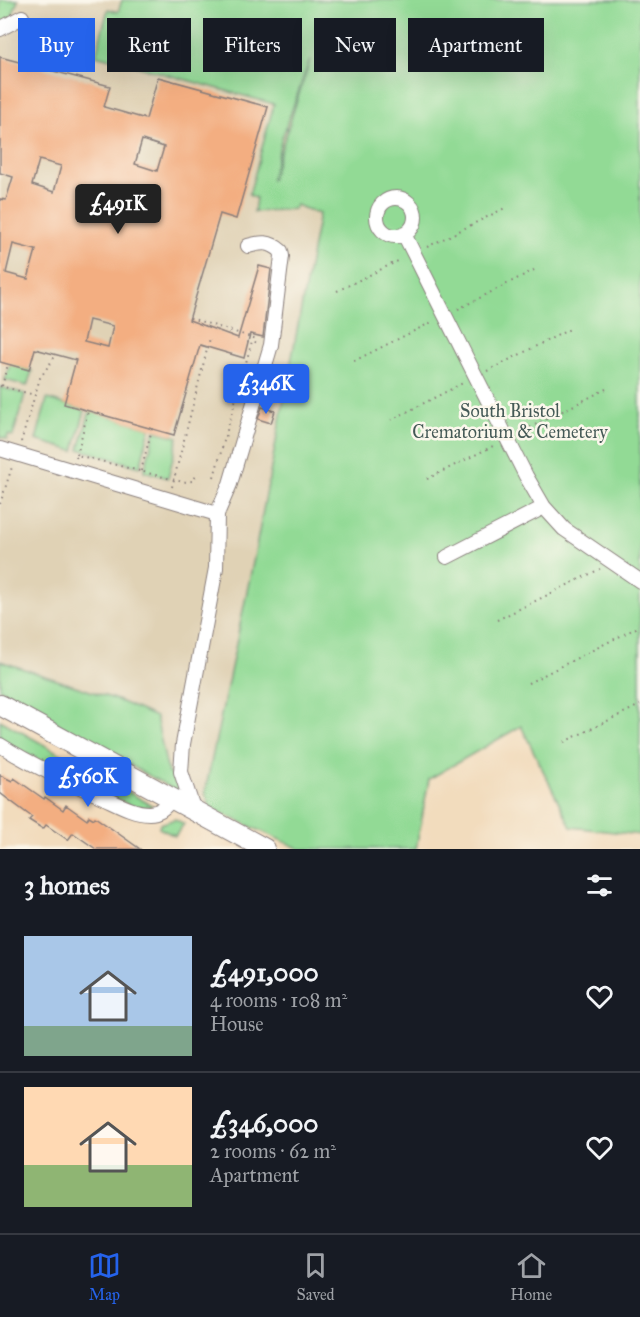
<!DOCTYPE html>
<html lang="en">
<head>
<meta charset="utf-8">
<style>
  :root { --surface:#171b24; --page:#20242c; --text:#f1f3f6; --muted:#9ea1a6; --line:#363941; --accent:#2563eb }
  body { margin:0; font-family:"IM FELL Great Primer",serif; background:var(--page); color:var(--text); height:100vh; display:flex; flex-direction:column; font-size:22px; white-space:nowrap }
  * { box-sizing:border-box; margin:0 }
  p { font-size:20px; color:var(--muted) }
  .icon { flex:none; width:33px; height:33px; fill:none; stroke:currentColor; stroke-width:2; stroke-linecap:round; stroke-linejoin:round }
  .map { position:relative; height:849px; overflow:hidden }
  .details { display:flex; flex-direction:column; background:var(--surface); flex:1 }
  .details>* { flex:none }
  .hud { position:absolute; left:18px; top:18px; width:604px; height:54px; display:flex; gap:12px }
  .price { position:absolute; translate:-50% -51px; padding:0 14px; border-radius:6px; background:var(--accent); color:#fff; font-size:20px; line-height:39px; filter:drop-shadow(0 2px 3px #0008) }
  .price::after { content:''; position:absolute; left:50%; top:36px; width:18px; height:14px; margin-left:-9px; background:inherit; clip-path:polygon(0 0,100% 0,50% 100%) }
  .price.active { background:#222; color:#fff }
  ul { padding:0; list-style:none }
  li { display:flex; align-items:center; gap:18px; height:150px; padding:0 24px }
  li+li { border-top:2px solid var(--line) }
  li span { display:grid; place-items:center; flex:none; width:168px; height:120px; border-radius:0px; color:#555 }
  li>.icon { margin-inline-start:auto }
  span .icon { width:72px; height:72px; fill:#fffc; stroke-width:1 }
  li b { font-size:26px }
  h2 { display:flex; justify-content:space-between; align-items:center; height:72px; padding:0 24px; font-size:26px }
  .pill { padding:0 21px; border-radius:0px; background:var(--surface); box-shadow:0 6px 24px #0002; font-size:21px; line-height:54px }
  .pill.active { background:var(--accent); color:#fff }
  .tabs { display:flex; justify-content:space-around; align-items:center; height:84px; border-top:2px solid var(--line); background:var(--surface); font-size:16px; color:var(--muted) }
  .tabs a { display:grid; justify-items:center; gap:3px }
  .tabs .active { color:var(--accent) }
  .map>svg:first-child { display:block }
  .built { fill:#e0d2b5 }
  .green { fill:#92da95; stroke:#5a7e68; stroke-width:1.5; fill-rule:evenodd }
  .building { fill:#f3ae81; fill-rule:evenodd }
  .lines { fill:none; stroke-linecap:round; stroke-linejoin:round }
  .minor-casing { stroke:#8a7f7c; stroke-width:16 }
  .highway-casing { stroke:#8a7f7c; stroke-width:22 }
  .path { stroke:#8a7f7c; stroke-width:2; stroke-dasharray:1.5 4.5; stroke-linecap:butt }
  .minor { stroke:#fff; stroke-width:14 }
  .highway { stroke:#fff; stroke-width:20 }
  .labels { text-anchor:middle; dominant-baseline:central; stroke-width:5; stroke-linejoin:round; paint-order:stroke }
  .park-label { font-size:18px; fill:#445956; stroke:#fbf7ec }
</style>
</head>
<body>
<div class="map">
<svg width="640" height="849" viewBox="0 0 640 849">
  <rect width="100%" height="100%" fill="#fbf7ec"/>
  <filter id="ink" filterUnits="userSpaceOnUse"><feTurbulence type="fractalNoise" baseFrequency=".0167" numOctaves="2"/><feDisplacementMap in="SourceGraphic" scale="12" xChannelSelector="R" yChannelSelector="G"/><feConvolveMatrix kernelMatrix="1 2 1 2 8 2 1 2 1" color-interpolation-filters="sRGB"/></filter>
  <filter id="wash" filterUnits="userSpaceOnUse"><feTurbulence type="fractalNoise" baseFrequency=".008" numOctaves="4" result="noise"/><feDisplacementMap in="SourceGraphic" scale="24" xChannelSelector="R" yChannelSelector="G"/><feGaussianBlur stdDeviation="1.35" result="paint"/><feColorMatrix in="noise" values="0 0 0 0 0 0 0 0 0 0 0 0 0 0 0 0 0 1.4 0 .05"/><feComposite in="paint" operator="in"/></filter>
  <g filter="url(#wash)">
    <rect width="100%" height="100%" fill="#f2dcbd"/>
    <path class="built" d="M0 0H294L318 35 282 138 268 194 319 215 254 558 205 792 210 808 56 724 57 722 0 689Z"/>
    <path class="green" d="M0 0H18L11 19 0 23Z
      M122 0H640V835L571 827 521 726 429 779 416 849H300L210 808 205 792 254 558 319 214 296 205 294 209 254 212 256 198 249 195 274 104 96 55 108 9 118 12ZM310 59V60L271 181 282 138Z
      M10 364 32 371 27 386 5 380Z
      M0 387 25 394 13 436 8 435 7 439 0 437Z
      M47 399 85 410 74 451 36 440Z
      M90 411 150 428 140 467 79 449Z
      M155 431 178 437 168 478 144 471Z
      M0 661 117 700 156 717 168 773 176 778 179 789 178 792 56 724 57 722 0 689Z
      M0 720 153 806 137 809 0 741Z
      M175 819 184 824 175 836 159 828 160 824Z"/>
    <g id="blocks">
      <path class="building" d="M0 57 110 86 104 107 146 119 158 77 268 107 236 219 220 214 189 320 238 338 259 266 271 269 263 337 250 334 244 358 200 345 174 435 64 404 76 360 35 349 29 370 0 362V199L6 200 13 177 0 173ZM142 140 164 147 157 171 135 164ZM39 160 61 166 54 192 32 185ZM13 244 36 250 28 279 6 273ZM89 320 113 326 108 348 84 342Z
        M262 407 275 411 271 423 258 419Z
        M0 775 12 781 14 778 44 799 45 797 63 810 66 805 87 820 89 816 94 819 95 817 140 849H96L73 833 68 840 46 825 43 829 29 820 32 817 0 793Z"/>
    </g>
  </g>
  <g filter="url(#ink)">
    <use href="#blocks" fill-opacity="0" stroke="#8a7f7c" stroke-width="1.5"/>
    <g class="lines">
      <defs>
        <path id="minor" d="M0 29 22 17
          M377 217a19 19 0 1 1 38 0a19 19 0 1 1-38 0Z
          M404 234 526 476 544 507 564 529 640 581
          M0 449 217 514 230 484 271 345 282 256 281 251C270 241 261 242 248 246
          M447 557 544 507
          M0 745C33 766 69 782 105 798 118 804 134 813 149 813 160 813 166 807 171 799
          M194 811 181 772 183 744 216 568 217 514"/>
        <path id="highway" d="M0 705 265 849"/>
      </defs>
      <use href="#minor" class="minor-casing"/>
      <use href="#highway" class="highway-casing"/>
      <path class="path" d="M427 247 505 208
        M337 291 400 260
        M458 309 538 268
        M190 318 257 339
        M354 361 434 321
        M487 371 570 329
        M0 386 35 395
        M2 386 8 364
        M391 420 463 383
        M519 433 610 387
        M21 442 40 378 56 355
        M77 455 88 411
        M76 458 77 455 183 482 193 481 196 476
        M141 471 152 429
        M214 477 252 341 258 343
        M427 479 495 445
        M172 487 210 338H212
        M0 504 12 467
        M497 620 600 569
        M528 683 640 626
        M564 742 640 705"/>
      <use href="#minor" class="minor"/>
      <use href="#highway" class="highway"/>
    </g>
  </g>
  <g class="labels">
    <g class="park-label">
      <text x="510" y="411">South Bristol<tspan x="510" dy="21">Crematorium &amp; Cemetery</tspan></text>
    </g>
  </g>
</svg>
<b class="price active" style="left:118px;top:235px">£491K</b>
<b class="price" style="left:266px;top:415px">£346K</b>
<b class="price" style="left:88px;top:808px">£560K</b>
<div class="hud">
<a class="pill active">Buy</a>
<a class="pill">Rent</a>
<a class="pill">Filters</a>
<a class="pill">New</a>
<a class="pill">Apartment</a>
</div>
</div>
<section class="details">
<h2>3 homes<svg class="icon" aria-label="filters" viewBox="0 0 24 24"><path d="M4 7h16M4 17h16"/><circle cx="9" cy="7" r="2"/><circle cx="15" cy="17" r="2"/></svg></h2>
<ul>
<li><span style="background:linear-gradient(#a9c7e8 75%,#7fa58c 0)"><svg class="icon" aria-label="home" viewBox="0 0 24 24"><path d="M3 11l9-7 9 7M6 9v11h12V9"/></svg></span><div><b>£491,000</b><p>4 rooms · 108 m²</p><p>House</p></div><svg class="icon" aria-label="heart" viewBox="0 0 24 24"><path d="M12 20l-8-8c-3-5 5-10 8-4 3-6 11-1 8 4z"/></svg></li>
<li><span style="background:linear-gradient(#ffd9b3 65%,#8fb573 0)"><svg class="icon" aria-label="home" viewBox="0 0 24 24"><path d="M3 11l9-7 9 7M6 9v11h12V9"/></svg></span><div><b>£346,000</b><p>2 rooms · 62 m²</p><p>Apartment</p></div><svg class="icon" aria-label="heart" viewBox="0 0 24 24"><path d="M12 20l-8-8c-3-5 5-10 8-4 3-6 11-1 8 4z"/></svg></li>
</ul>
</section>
<nav class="tabs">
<a class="active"><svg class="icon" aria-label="map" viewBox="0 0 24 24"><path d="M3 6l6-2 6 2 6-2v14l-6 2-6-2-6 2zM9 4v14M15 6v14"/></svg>Map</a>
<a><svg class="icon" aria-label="saved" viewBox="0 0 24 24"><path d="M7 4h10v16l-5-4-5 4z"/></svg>Saved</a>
<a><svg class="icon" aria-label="home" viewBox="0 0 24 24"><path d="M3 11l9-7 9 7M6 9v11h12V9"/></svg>Home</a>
</nav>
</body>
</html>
